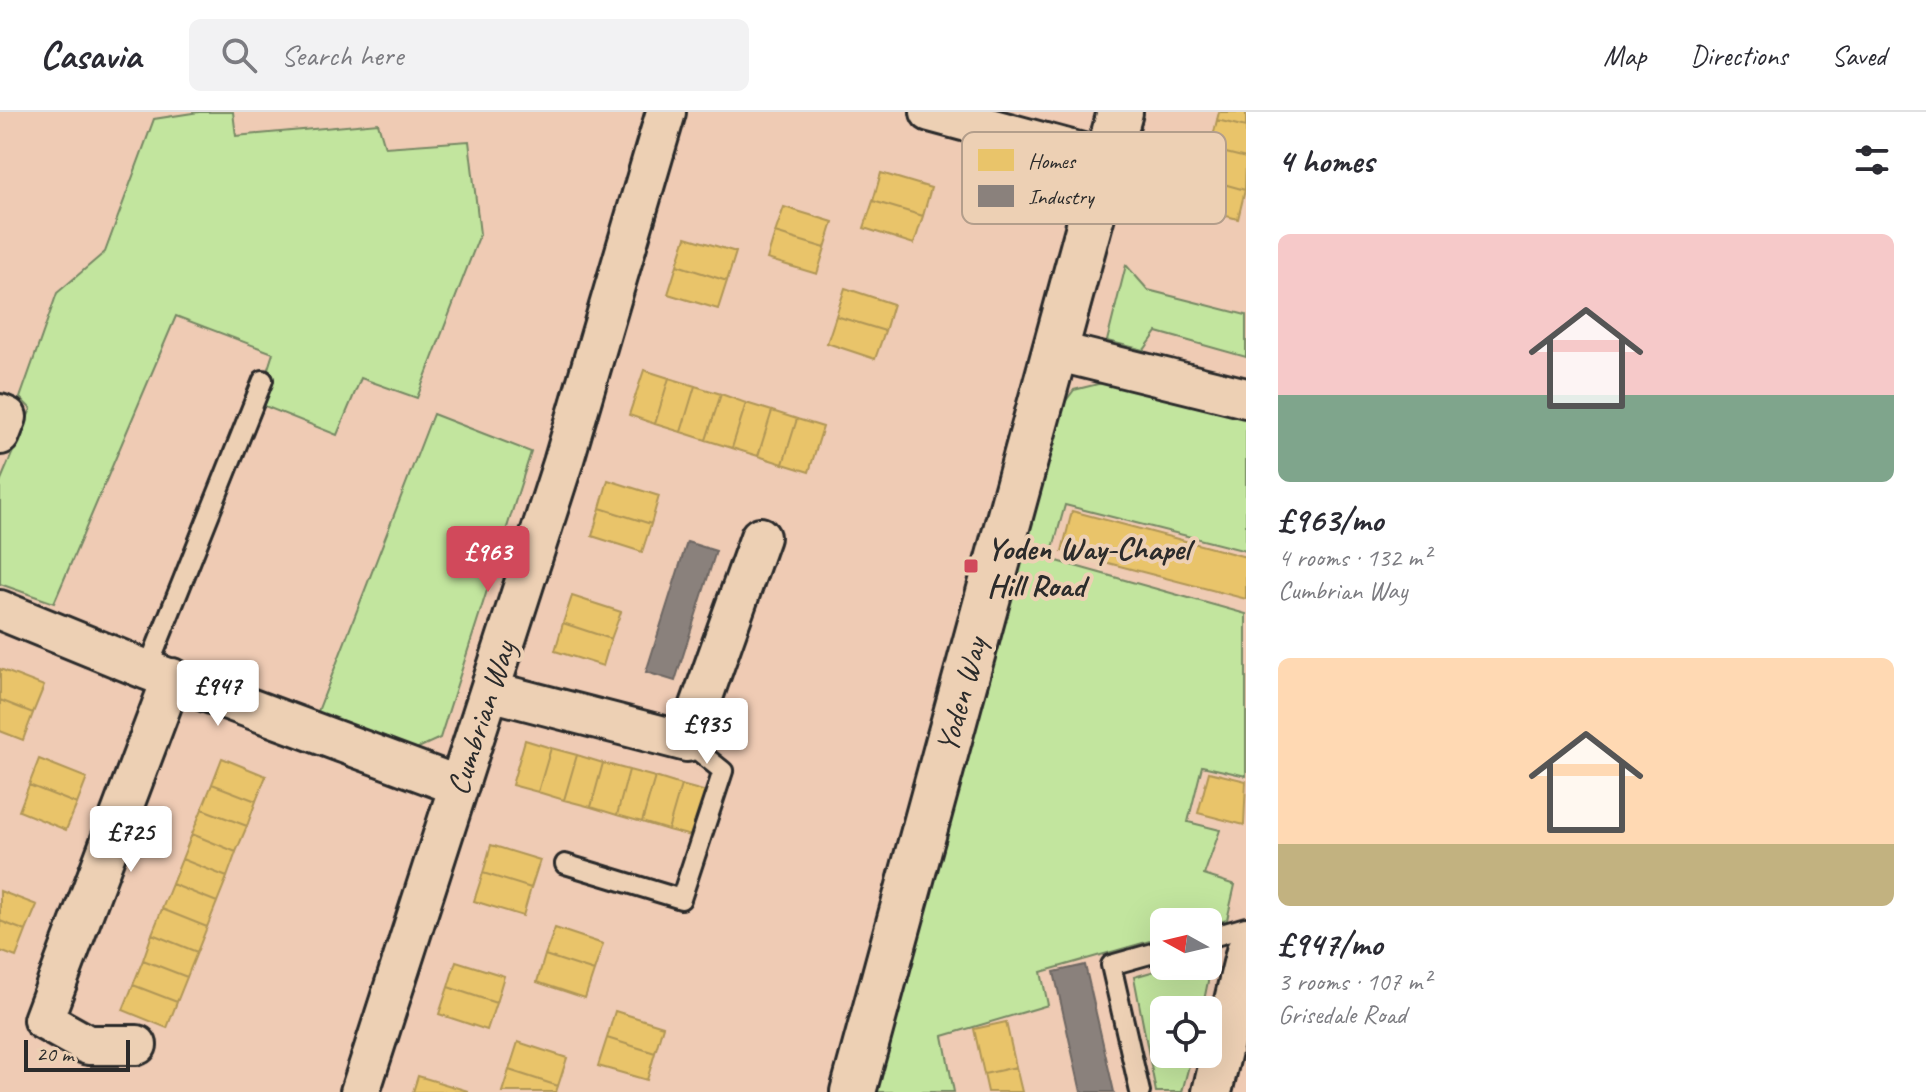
<!DOCTYPE html>
<html lang="en">
<head>
<meta charset="utf-8">
<style>
  :root { --surface:#fff; --page:#f2f2f3; --text:#2b2b33; --muted:#7c7c81; --line:#e1e1e2; --accent:#d1495b }
  body { margin:0; font-family:Caveat,sans-serif; background:var(--page); color:var(--text); height:100vh; display:flex; flex-direction:column; font-size:30px; white-space:nowrap }
  * { box-sizing:border-box; margin:0 }
  p { font-size:26px; color:var(--muted) }
  .icon { flex:none; width:44px; height:44px; fill:none; stroke:currentColor; stroke-width:2; stroke-linecap:round; stroke-linejoin:round }
  .map { position:relative; flex:1; overflow:hidden }
  .details { display:flex; flex-direction:column; background:var(--surface); width:680px }
  .details>* { flex:none }
  .needle { width:52px; rotate:278deg }
  .fabs { position:absolute; left:1150px; top:796px; display:grid; gap:16px }
  .fabs a { display:grid; place-items:center; width:72px; height:72px; border-radius:12px; background:var(--surface); box-shadow:0 8px 32px #0002; font-size:40px }
  .scale { position:absolute; left:24px; bottom:20px; width:106px; box-sizing:border-box; padding-left:8px; border:4px solid #2b2b2b; border-top:0; font-size:22px; line-height:28px; white-space:nowrap; color:#2b2b2b; -webkit-text-stroke:6px #edd0b4; paint-order:stroke }
  .price { position:absolute; translate:-50% -68px; padding:0 18px; border-radius:8px; background:#fff; color:#222; font-size:26px; line-height:52px; filter:drop-shadow(0 2px 4px #0008) }
  .price::after { content:''; position:absolute; left:50%; top:48px; width:24px; height:18px; margin-left:-12px; background:inherit; clip-path:polygon(0 0,100% 0,50% 100%) }
  .price.current { background:var(--accent); color:#fff }
  ul { padding:0; list-style:none }
  li { display:grid; align-content:center; gap:16px; height:424px; padding:0 32px }
  li span { display:grid; place-items:center; height:248px; border-radius:12px; color:#555 }
  li>.icon { margin-inline-start:auto }
  span .icon { width:144px; height:144px; fill:#fffc; stroke-width:1 }
  li b { font-size:34px }
  h2 { display:flex; justify-content:space-between; align-items:center; height:96px; padding:0 32px; font-size:34px }
  header { display:flex; align-items:center; gap:48px; box-sizing:border-box; height:112px; padding:0 40px; background:var(--surface); border-bottom:2px solid var(--line) }
  header strong { font-size:38px }
  nav { display:flex; gap:44px; margin-inline-start:auto; font-size:28px }
  .search { width:560px; height:72px; background:var(--page); display:flex; align-items:center; gap:20px; box-sizing:border-box; padding:0 28px; border-radius:12px; color:var(--muted); font-size:30px }
  main { display:flex; flex:1; min-height:0 }
  .map>svg:first-child { display:block }
  .green { fill:#c2e59e; stroke:#768864; stroke-width:2 }
  .homes { fill:#e9c46a; stroke:#b09657; stroke-width:2 }
  .industry { fill:#8a817c; stroke:#6e6764; stroke-width:2 }
  .lines { fill:none; stroke-linecap:round; stroke-linejoin:round }
  .service-casing { stroke:#2b2b2b; stroke-width:24 }
  .minor-casing { stroke:#2b2b2b; stroke-width:44 }
  .secondary-casing { stroke:#2b2b2b; stroke-width:50 }
  .service { stroke:#edd0b4; stroke-width:18 }
  .minor { stroke:#edd0b4; stroke-width:38 }
  .secondary { stroke:#edd0b4; stroke-width:44 }
  .poi-dot { fill:#d1495b; stroke:#edd0b4; stroke-width:3 }
  .labels { text-anchor:middle; dominant-baseline:central; stroke-width:8; stroke-linejoin:round; paint-order:stroke }
  .poi-label { font-size:32px; font-weight:bold; fill:#2b2b2b; stroke:#edd0b4; text-anchor:start }
  .street-label { font-size:32px; fill:#2b2b2b; stroke:#edd0b4 }
  .key { fill:#edd0b4; stroke:#b39e8b; stroke-width:2 }
  .key-label { font-size:22px; fill:#2b2b2b }
</style>
</head>
<body>
<header>
<strong>Casavia</strong>
<div class="search"><svg class="icon" aria-label="search" viewBox="0 0 24 24"><circle cx="10" cy="10" r="6"/><path d="M15 15l6 6"/></svg>Search here</div>
<nav><a>Map</a><a>Directions</a><a>Saved</a></nav>
</header>
<main>
<div class="map">
<svg width="1246" height="980" viewBox="0 0 1246 980">
  <rect width="100%" height="100%" fill="#efcbb4"/>
  <filter id="ink" filterUnits="userSpaceOnUse"><feTurbulence type="fractalNoise" baseFrequency=".0125" numOctaves="2"/><feDisplacementMap in="SourceGraphic" scale="16" xChannelSelector="R" yChannelSelector="G"/><feConvolveMatrix kernelMatrix="1 2 1 2 8 2 1 2 1" color-interpolation-filters="sRGB"/></filter>
  <g filter="url(#ink)">
    <path class="green" d="M199 0H233L236 24 378 11 385 35 469 29 480 122 417 286 361 266 337 323 257 291 273 241 176 204 54 491 0 472V370L31 297 20 286 57 181 105 140 154 7Z
      M1126 153 1148 178 1246 203V245L1157 220 1144 238 1107 229Z
      M1106 270 1246 306V439L1065 393 1050 447 1246 502V664L1202 654 1188 710 1220 718 1204 763 1235 773 1227 808 1208 813V810H1164V825L1041 860 1048 893 943 924 954 980H869L1056 302 1074 278Z
      M433 302 531 340 440 626 414 638 317 602Z
      M1208 845 1212 850 1202 898H1164V942H1192L1182 980H1156L1134 865 1172 854H1208Z"/>
    <path class="homes" d="M1219 0H1246V15L1217 8Z
      M1217 8 1246 15V46L1210 37Z
      M1210 37 1246 46 1245 78 1202 66Z
      M881 61 931 76 923 104 873 89Z
      M1202 66 1245 78 1238 107 1194 96Z
      M873 89 923 104 914 132 864 116Z
      M784 95 833 110 825 136 775 121Z
      M775 121 825 136 817 162 767 147Z
      M686 125 736 140 727 169 677 153Z
      M677 153 727 169 718 197 668 182Z
      M845 176 893 192 885 219 836 204Z
      M836 204 885 219 875 247 827 231Z
      M644 258 669 266 655 312 629 303Z
      M669 266 695 274 681 320 655 312Z
      M695 274 721 282 706 328 681 320Z
      M721 282 746 291 732 336 706 328Z
      M746 291 772 299 758 344 732 336Z
      M772 299 797 307 783 352 758 344Z
      M797 307 823 315 809 360 783 352Z
      M608 368 659 384 651 412 600 396Z
      M600 396 651 412 642 440 592 424Z
      M1072 399 1246 445V487L1062 439Z
      M572 484 621 500 611 527 563 511Z
      M563 511 611 527 603 554 555 539Z
      M0 557 44 574 33 601 0 588Z
      M0 588 33 601 23 628 0 619Z
      M525 628 551 636 538 680 512 673Z
      M551 636 577 643 564 688 538 680Z
      M577 643 603 651 591 695 564 688Z
      M222 646 266 664 256 689 212 672Z
      M39 647 87 666 77 692 29 673Z
      M603 651 629 658 617 703 591 695Z
      M629 658 655 665 642 710 617 703Z
      M1209 660 1246 669 1244 713 1198 701Z
      M655 665 681 673 668 718 642 710Z
      M212 672 256 689 247 714 202 697Z
      M29 673 77 692 66 718 19 699Z
      M681 673 707 680 695 725 668 718Z
      M202 697 247 714 236 740 192 722Z
      M192 722 236 740 227 765 182 747Z
      M491 733 540 748 531 776 483 761Z
      M182 747 227 765 217 790 172 772Z
      M483 761 531 776 523 804 474 789Z
      M172 772 217 790 207 815 162 797Z
      M0 779 37 793 26 819 0 809Z
      M162 797 207 815 197 840 152 822Z
      M0 809 26 819 16 845 0 839Z
      M555 816 603 832 594 859 545 843Z
      M152 822 197 840 187 865 143 848Z
      M545 843 594 859 585 886 537 870Z
      M143 848 187 865 177 890 133 873Z
      M456 849 504 864 496 891 448 875Z
      M133 873 177 890 167 916 123 898Z
      M448 875 496 891 487 918 439 902Z
      M615 899 663 914 655 941 607 926Z
      M1006 910 1016 955 984 962 974 917Z
      M607 926 655 941 647 968 598 954Z
      M518 930 567 946 558 974 509 958Z
      M1016 955 1022 980H988L984 962Z
      M509 958 558 974 556 980H502Z
      M418 964 468 979V980H413Z"/>
    <path class="industry" d="M687 430 716 439 675 569 646 560Z
      M1085 853 1114 980H1081L1054 860Z"/>
    <g class="lines">
      <defs>
        <path id="service" d="M147 558 263 268
          M565 752 681 787 723 659 687 630
          M1208 826 1246 815
          M1140 980 1111 853 1164 838"/>
        <path id="minor" d="M930 0 1108 48
          M1055 239 1246 286
          M0 302 7 305 0 323
          M0 498 147 558 459 674
          M490 579 687 630 760 425
          M137 933H88L43 908 172 566
          M360 980 563 351 666 0
          M1212 980 1246 839"/>
        <path id="secondary" d="M853 980 1120 0"/>
      </defs>
      <use href="#service" class="service-casing"/>
      <use href="#minor" class="minor-casing"/>
      <use href="#secondary" class="secondary-casing"/>
      <use href="#service" class="service"/>
      <use href="#minor" class="minor"/>
      <use href="#secondary" class="secondary"/>
    </g>
  </g>
  <rect class="poi-dot" x="963" y="446" width="16" height="16" rx="4"/>
  <g class="labels">
    <g class="poi-label">
      <text x="987" y="436">Yoden Way-Chapel<tspan x="987" dy="37">Hill Road</tspan></text>
    </g>
    <g class="street-label">
      <text transform="translate(961 583) rotate(-75)">Yoden Way</text>
      <text transform="translate(481 606) rotate(-72)">Cumbrian Way</text>
    </g>
  </g>
  <rect x="962" y="20" width="264" height="92" rx="12" class="key"/>
  <rect x="978" y="37" width="36" height="22" fill="#e9c46a"/>
  <rect x="978" y="73" width="36" height="22" fill="#8a817c"/>
  <g class="key-label">
    <text x="1028" y="56">Homes</text>
    <text x="1028" y="92">Industry</text>
  </g>
</svg>
<div class="fabs">
<a><svg class="needle" viewBox="-14 -14 28 28"><path d="M0-13l5 13h-10z" fill="#e53935"/><path d="M0 13l5-13h-10z" fill="#7c7c81"/></svg></a>
<a><svg class="icon" aria-label="locate" viewBox="0 0 24 24"><circle cx="12" cy="12" r="6"/><path d="M12 2v4M12 18v4M2 12h4M18 12h4"/></svg></a>
</div>
<div class="scale">20 m</div>
<b class="price current" style="left:488px;top:482px">£963</b>
<b class="price" style="left:218px;top:616px">£947</b>
<b class="price" style="left:707px;top:654px">£935</b>
<b class="price" style="left:131px;top:762px">£725</b>
</div>
<section class="details">
<h2>4 homes<svg class="icon" aria-label="filters" viewBox="0 0 24 24"><path d="M4 7h16M4 17h16"/><circle cx="9" cy="7" r="2"/><circle cx="15" cy="17" r="2"/></svg></h2>
<ul>
<li><span style="background:linear-gradient(#f6c9c9 65%,#7fa58c 0)"><svg class="icon" aria-label="home" viewBox="0 0 24 24"><path d="M3 11l9-7 9 7M6 9v11h12V9"/></svg></span><div><b>£963/mo</b><p>4 rooms · 132 m²</p><p>Cumbrian Way</p></div></li>
<li><span style="background:linear-gradient(#ffd9b3 75%,#c2b280 0)"><svg class="icon" aria-label="home" viewBox="0 0 24 24"><path d="M3 11l9-7 9 7M6 9v11h12V9"/></svg></span><div><b>£947/mo</b><p>3 rooms · 107 m²</p><p>Grisedale Road</p></div></li>
</ul>
</section>
</main>
</body>
</html>
